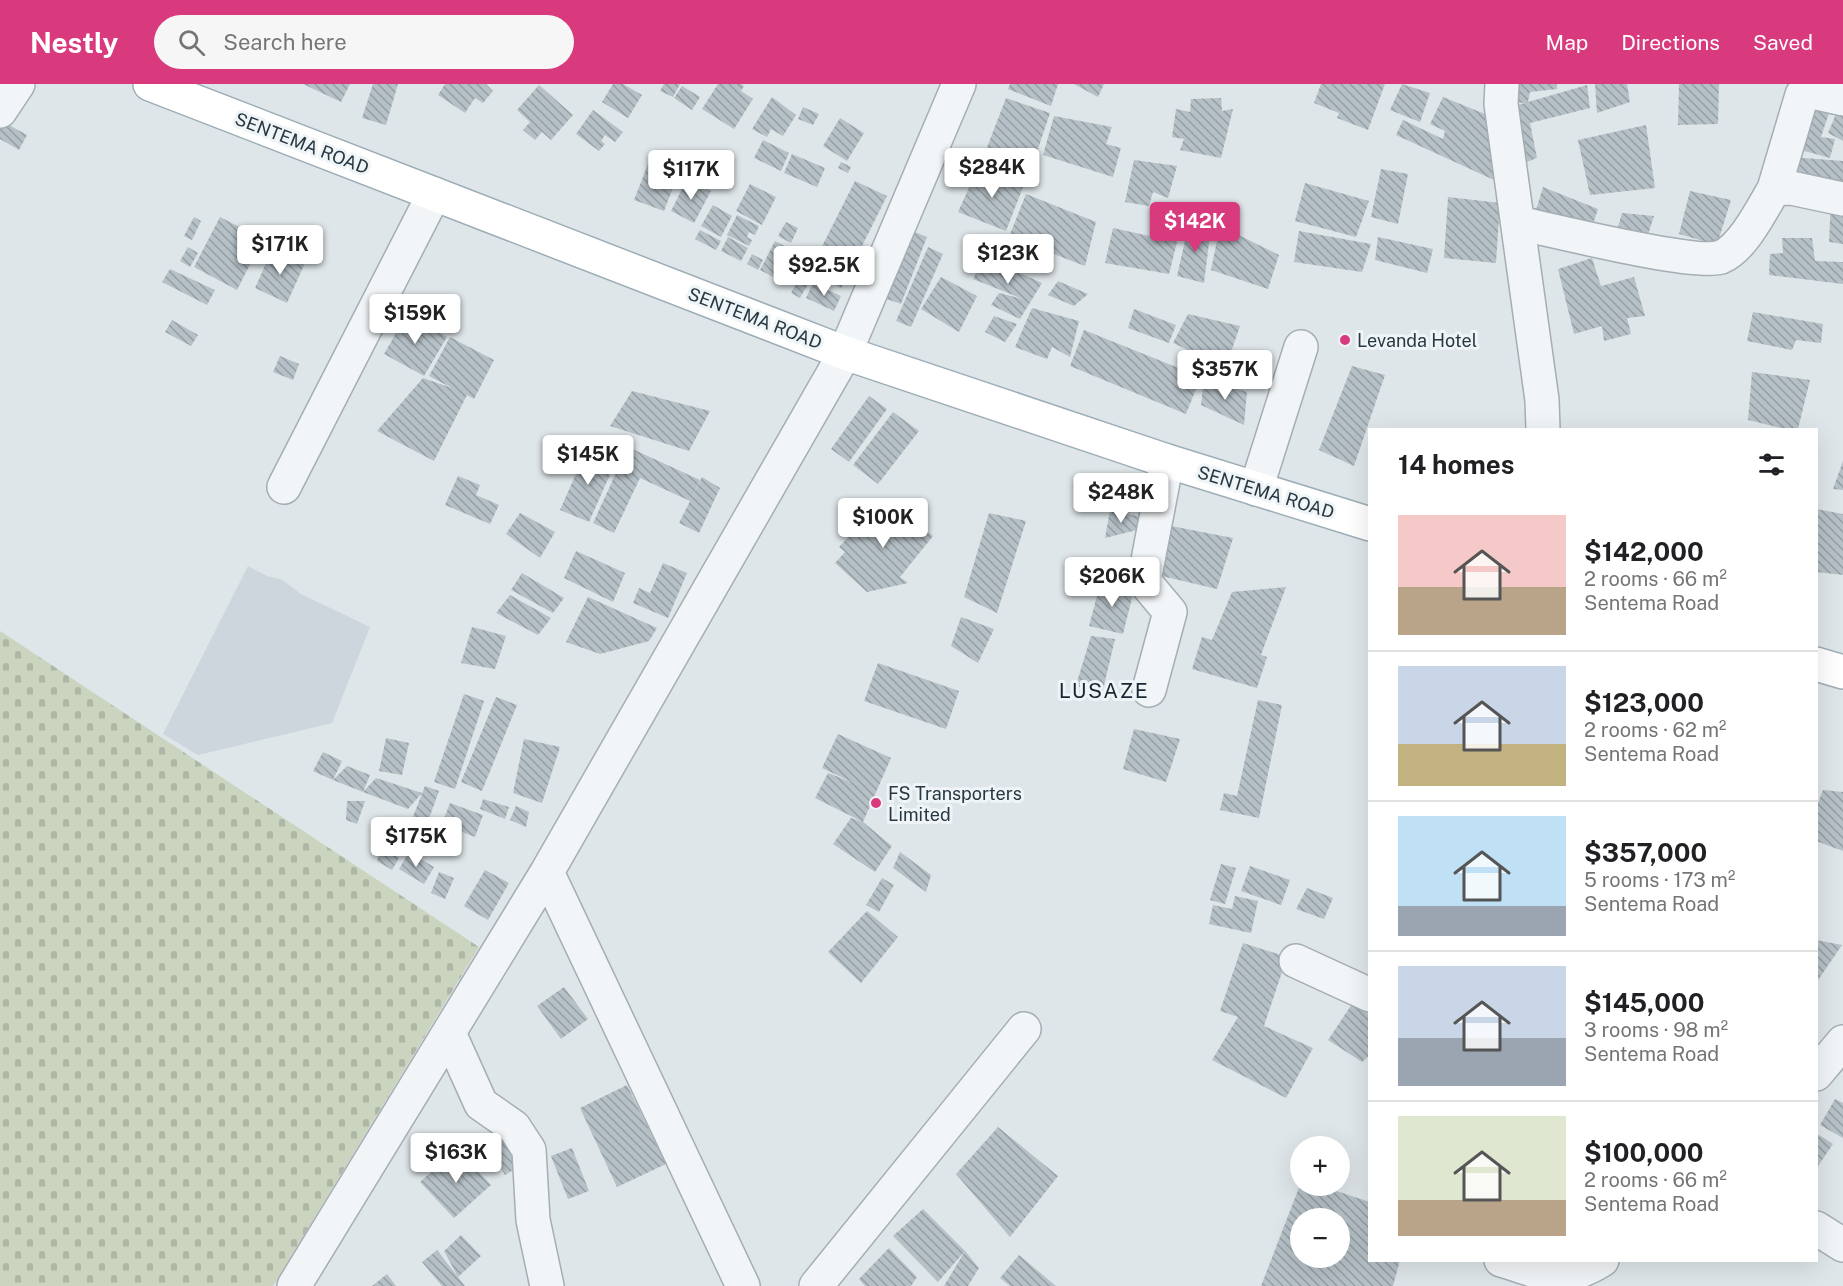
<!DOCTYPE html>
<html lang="en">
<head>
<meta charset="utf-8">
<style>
  :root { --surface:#fff; --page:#f6f6f6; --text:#202124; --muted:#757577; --line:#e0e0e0; --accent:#d83a7d }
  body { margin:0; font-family:"Public Sans",sans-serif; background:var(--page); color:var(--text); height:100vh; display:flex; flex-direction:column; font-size:22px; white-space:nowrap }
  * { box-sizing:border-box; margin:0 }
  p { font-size:20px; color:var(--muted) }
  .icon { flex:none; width:33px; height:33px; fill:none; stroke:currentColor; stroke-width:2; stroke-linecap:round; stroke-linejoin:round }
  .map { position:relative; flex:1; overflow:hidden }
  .side { position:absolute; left:1368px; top:344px; width:450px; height:834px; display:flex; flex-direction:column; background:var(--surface); border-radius:0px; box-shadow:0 6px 24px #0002 }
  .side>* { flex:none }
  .buttons { position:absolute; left:1290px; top:1052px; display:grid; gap:12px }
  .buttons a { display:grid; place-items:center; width:60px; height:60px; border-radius:50%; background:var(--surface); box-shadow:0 6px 24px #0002; font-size:30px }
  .price { position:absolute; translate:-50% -51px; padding:0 14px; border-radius:6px; background:#fff; color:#222; font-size:20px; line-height:39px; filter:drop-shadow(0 2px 3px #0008) }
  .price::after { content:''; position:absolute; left:50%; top:36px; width:18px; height:14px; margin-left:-9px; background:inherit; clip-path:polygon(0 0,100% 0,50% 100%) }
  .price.selected { background:var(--accent); color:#fff }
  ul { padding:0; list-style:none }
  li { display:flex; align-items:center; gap:18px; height:150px; padding:0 30px }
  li+li { border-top:2px solid var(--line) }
  li span { display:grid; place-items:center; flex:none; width:168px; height:120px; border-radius:0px; color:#555 }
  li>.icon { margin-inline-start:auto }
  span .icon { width:72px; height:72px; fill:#fffc; stroke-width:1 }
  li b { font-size:26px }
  h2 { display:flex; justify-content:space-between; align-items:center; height:72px; padding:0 30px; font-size:26px }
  header { display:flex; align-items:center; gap:36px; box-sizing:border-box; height:84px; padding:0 30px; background:var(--accent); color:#fff }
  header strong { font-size:28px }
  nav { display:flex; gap:33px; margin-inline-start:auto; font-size:21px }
  .search { width:420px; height:54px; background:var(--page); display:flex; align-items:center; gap:15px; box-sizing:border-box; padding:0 21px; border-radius:33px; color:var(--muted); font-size:22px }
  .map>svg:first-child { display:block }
  .built { fill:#cdd6dc }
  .cemetery { fill:url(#cemetery-stones) }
  .building { fill:url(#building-back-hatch); fill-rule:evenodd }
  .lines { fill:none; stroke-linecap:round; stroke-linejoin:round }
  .minor-casing { stroke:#a4aeb4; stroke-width:36 }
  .major-casing { stroke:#9daeb6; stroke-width:36 }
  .minor { stroke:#f2f5f7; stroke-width:33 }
  .major { stroke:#fff; stroke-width:33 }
  .poi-dot { fill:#d83a7d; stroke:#eff4f7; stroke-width:2 }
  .labels { text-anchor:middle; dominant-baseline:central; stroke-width:6; stroke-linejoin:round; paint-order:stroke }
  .street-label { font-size:18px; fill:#273842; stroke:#eff4f7 }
  .poi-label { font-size:18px; fill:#273842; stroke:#eff4f7; text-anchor:start }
  .quarter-label { font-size:21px; letter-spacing:1.5px; fill:#192832; stroke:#eff4f7 }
</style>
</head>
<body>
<header>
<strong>Nestly</strong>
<div class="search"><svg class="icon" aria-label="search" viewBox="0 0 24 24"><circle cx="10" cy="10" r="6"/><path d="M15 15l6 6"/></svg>Search here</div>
<nav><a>Map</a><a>Directions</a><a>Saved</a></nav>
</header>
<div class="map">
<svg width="1843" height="1202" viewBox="0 0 1843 1202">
  <defs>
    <pattern id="cemetery-stones" width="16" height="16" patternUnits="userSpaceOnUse" patternTransform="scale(1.5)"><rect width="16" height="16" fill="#cad4bf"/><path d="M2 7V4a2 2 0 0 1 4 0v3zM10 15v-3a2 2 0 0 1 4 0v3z" fill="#aeb7a5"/></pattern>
    <pattern id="building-back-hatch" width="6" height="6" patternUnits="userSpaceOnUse" patternTransform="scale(1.5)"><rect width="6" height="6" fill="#b6c1c7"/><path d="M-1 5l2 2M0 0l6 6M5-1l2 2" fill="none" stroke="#949ea3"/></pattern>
  </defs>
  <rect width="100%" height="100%" fill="#dfe6e9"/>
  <path class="built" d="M248 482 267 492 281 495 301 510 370 543 332 639 198 671 163 650Z"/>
  <path class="cemetery" d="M0 547 479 863 273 1202H0Z"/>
  <path class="building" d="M303 0H350L341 18Z
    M373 0H398L386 41 362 34Z
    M445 0H486L493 7 483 19 475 14 465 29 438 11Z
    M613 0H623L642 11 628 34 602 18Z
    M664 0H680L673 13 660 7Z
    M718 0H741L744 2 741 7 753 15 734 45 702 25Z
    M1010 0H1058L1051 22 1008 5Z
    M1074 0H1104L1098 13Z
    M1321 0H1385L1368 46 1337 34 1339 29 1314 19Z
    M1402 0 1430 9 1420 38 1390 26Z
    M1505 0H1557V5L1530 8 1528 18 1587 1 1590 24 1530 39 1537 74 1521 80 1506 24 1525 19 1502 17Z
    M1595 0H1627L1630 18 1597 29Z
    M1679 0H1719L1718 40 1678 41Z
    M539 1 573 31 551 56 542 48 535 56 523 46 530 38 517 26Z
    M682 2 700 13 692 26 674 14Z
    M772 13 796 31 783 52 771 45 767 53 752 45Z
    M1443 13 1495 34 1494 96 1396 51 1403 36 1443 55 1445 47 1430 40Z
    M1006 14 1050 29 1032 83 986 66Z
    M1221 14 1222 27 1233 25 1221 74 1180 66 1184 55 1172 53 1176 25 1190 28 1191 15Z
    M803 23 819 30 813 41 798 35Z
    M1808 23 1830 26 1821 53 1835 55 1830 74 1790 63Z
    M593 26 623 48 615 58 605 51 601 57 605 60 599 67 576 50Z
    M1836 30 1843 31V57L1828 49Z
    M1054 32 1112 43 1106 60 1121 64 1113 93 1043 71Z
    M840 34 864 49 847 77 823 62Z
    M0 36 27 51 19 66 0 55Z
    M1646 41 1655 104 1590 111 1578 56Z
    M763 56 789 69 781 87 754 74Z
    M792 70 825 84 817 103 784 89Z
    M1791 73 1843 77V102L1789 94Z
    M1134 76 1177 82 1168 114 1153 108 1149 122 1125 118Z
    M841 78 851 83 848 89 838 84Z
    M648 80 678 91 664 127 634 116Z
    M978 84 1025 98 1006 147 958 128Z
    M1381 85 1408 90 1398 140 1371 133Z
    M687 95 711 107 694 139 671 127Z
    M855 97 887 112 841 204 809 188Z
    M1305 99 1369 117 1356 153 1295 137Z
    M750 100 776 113 762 141 736 127Z
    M1543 103 1598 125 1590 149 1571 135 1536 126Z
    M1690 107 1731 116 1717 161 1679 150Z
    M1026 110 1096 138 1085 182 1009 153Z
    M1448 113 1500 119 1496 179 1444 174Z
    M1831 116 1843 117V160L1829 158Z
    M713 121 732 132 721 153 701 142Z
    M1622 129 1654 132 1644 163 1615 154Z
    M737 131 759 142 755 151 749 148 747 153 752 156 749 162 727 151Z
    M194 133 201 137 192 156 184 152Z
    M220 133 263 155 237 206 194 183Z
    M786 138 798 144 791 159 778 152Z
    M1189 139 1211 143 1204 199 1177 192Z
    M1220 142 1279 171 1268 205 1211 186Z
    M905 144 927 153 901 220 878 212Z
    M1113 144 1177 158 1169 190 1105 179Z
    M700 146 721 157 716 166 695 155Z
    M1299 147 1371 160 1362 188 1294 178Z
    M728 153 748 164 741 177 721 167Z
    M1378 153 1433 165 1427 189 1375 176Z
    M1782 154H1812L1815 177 1843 178V200L1769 191 1770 170 1783 169Z
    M775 157 788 164 773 193 760 186Z
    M188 163 198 169 190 183 180 177Z
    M928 163 943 170 911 243 896 237Z
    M273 164 305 179 287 219 255 204Z
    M752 170 763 176 758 186 747 180Z
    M985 172 1017 180 1013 186 1042 199 1020 235 991 221 999 209 1023 215 973 195Z
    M1592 174 1601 202 1634 193 1645 232 1627 234 1631 250 1604 257 1602 242 1574 250 1558 185Z
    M170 185 215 206 207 221 162 198Z
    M941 193 977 212 959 248 921 225Z
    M799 195 808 200 800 214 791 209Z
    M1058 197 1088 210 1074 222 1048 211Z
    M813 199 841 212 834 227 806 214Z
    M1032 224 1079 237 1070 273 1052 263 1047 275 1015 263Z
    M1134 225 1176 241 1169 259 1128 244Z
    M1753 228 1823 240 1821 259 1796 256 1792 266 1747 257Z
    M407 230 447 253 424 292 384 270Z
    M1188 230 1240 242 1231 268 1224 266 1220 281 1173 259Z
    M994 232 1017 240 1005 258 985 248Z
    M172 236 198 251 191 262 165 248Z
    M1084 246 1201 293 1186 330 1070 282Z
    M450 253 494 276 474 315 467 311 434 377 377 347 423 294 452 304 429 292Z
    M280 272 299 280 293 296 273 288Z
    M1352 282 1385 291 1354 382 1319 366Z
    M1752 288 1810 296 1798 345H1785L1748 336Z
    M1204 295 1247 308 1244 341 1201 321Z
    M632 307 710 327 689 367 610 342Z
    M869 312 887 325 849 378 831 365Z
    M893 328 919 347 878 400 853 381Z
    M628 363 700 396 692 413 702 393 720 404 699 449 679 439 690 417 640 394 614 449 593 439Z
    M587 365 616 377 589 438 560 426Z
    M1843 377V406L1833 405Z
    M458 392 480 401 476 411 499 421 490 440 445 421Z
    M890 418 933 452 900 493 908 499 867 508 835 479 845 468 839 463 870 430 878 434Z
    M1816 425 1843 430V491L1816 488Z
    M1110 426 1141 433 1137 446 1105 454Z
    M520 429 555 448 540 474 506 450Z
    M989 429 1026 437 997 529 964 513Z
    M1166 441 1233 454 1217 505 1153 490Z
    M576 467 625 489 613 518 564 494Z
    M663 479 687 489 668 534 633 519 639 504 650 509Z
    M522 489 564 514 553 529 511 506Z
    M1101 497 1134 506 1123 550 1089 542Z
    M1286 503 1261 571 1267 573 1257 604 1192 585 1202 553 1212 556 1232 508Z
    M510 511 551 534 538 551 496 529Z
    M588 513 657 544 649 557 600 570 566 558Z
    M961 533 994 545 978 579 951 562Z
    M472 543 506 552 495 585 461 579Z
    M1091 552 1115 555 1101 614 1076 601Z
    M878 579 959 607 946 645 864 617Z
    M464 610 484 617 455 705 434 698Z
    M496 613 517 621 482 707 461 698Z
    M1258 616 1282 621 1259 734 1220 726 1224 709 1237 712Z
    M1134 645 1180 655 1166 698 1123 685Z
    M838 650 891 674 863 738 892 762 875 788 833 760 851 734 863 738 815 714 828 689 854 699 822 684Z
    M386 654 409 659 402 691 379 687Z
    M524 655 560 663 542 719 513 709Z
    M323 668 342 677 333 696 313 687Z
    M347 682 370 691 363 708 333 696Z
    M376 694 422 709 408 725 363 708Z
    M425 702 439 707 427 740 412 735Z
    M1823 706 1843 708V767L1816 757V724Z
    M483 715 509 723 505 735 480 725Z
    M347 717H365L357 740 346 736Z
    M450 719 483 731 475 753 442 740Z
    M516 722 529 728 526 743 510 736Z
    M382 763 399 774 392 786 377 777Z
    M409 768 434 783 424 800 399 785Z
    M900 768 931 791 926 808 893 784Z
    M1221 780 1236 784 1225 820 1210 816Z
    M1250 782 1290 796 1281 821 1241 807Z
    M485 786 509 799 488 836 464 822Z
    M439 788 454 794 445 815 431 809Z
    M882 794 894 801 879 828 866 821Z
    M1307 804 1333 814 1324 835 1296 825Z
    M1235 812 1258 817 1251 849 1209 840 1213 821 1232 825Z
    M867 827 898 853 861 899 828 868Z
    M1816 856 1842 861 1816 899Z
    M1243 859 1287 873 1264 942 1313 964 1286 1014 1212 976 1238 933 1220 927Z
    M564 903 588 935 561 955 537 922Z
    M1352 920 1370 931V971L1362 978 1328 956Z
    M627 1001 666 1080 617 1103 580 1024Z
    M1835 1015 1843 1019V1054L1820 1041Z
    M998 1043 1058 1092 1010 1153 956 1090Z
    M1816 1049 1833 1060 1816 1085Z
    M502 1051 520 1082 505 1091 487 1060Z
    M572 1064 589 1107 568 1115 551 1072Z
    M457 1065 491 1101 454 1134 420 1098Z
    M1300 1101H1318L1370 1118V1176H1400L1393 1202H1261ZM1300 1134H1340V1173H1300Z
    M923 1125 965 1167 938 1198 893 1152Z
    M461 1151 481 1172 458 1193 444 1167Z
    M889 1164 917 1193 911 1202H865L859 1195Z
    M437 1166 465 1202H442L422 1178Z
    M965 1167 979 1184 968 1202H944Z
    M1019 1171 1056 1202H1010L1000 1194Z
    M387 1190 396 1202H372Z"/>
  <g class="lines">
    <defs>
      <path id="minor" d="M1502 0 1501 20 1542 316 1543 345
        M0 27 18 0
        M1774 105 1802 11 1812 8 1843 15
        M1518 139C1553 146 1694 182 1721 173 1743 164 1762 125 1774 105L1791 104 1843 115
        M284 403 434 110
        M1256 405 1301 263
        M1149 606 1170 528 1144 497 1167 377
        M547 788 743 1202
        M1296 877 1370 911
        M449 949 481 1020 514 1043 529 1066 533 1136 547 1202
        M1816 990 1843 958
        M1816 1144 1843 1161
        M1501 1176C1545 1189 1560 1202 1602 1176
        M294 1202 547 788 845 269 959 0
        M816 1202 1024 945"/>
      <path id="major" d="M150 0 845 269 1167 377 1370 440
        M1816 580 1843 588"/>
    </defs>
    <use href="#minor" class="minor-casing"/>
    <use href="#major" class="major-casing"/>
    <use href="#minor" class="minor"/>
    <use href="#major" class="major"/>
  </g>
  <g class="poi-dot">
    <circle cx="1345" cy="256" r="6"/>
    <circle cx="876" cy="719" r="6"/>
  </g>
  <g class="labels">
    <g class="street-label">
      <text transform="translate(302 59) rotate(21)">SENTEMA ROAD</text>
      <text transform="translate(755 234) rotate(21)">SENTEMA ROAD</text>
      <text transform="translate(1266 408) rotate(17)">SENTEMA ROAD</text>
    </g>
    <g class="poi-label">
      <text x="1357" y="256">Levanda Hotel</text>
      <text x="888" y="709">FS Transporters<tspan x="888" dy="21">Limited</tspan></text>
    </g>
    <g class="quarter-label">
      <text x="1104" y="606">LUSAZE</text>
    </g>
  </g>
</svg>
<div class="buttons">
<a>+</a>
<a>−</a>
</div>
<b class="price" style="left:992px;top:115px">$284K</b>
<b class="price" style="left:691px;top:117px">$117K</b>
<b class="price selected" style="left:1195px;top:169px">$142K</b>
<b class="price" style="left:280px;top:192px">$171K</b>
<b class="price" style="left:1008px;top:201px">$123K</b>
<b class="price" style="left:824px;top:213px">$92.5K</b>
<b class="price" style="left:415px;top:261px">$159K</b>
<b class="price" style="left:1225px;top:317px">$357K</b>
<b class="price" style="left:588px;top:402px">$145K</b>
<b class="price" style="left:1121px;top:440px">$248K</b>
<b class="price" style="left:883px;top:465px">$100K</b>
<b class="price" style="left:1112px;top:524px">$206K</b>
<b class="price" style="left:416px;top:784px">$175K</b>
<b class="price" style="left:456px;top:1100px">$163K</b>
<section class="side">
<h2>14 homes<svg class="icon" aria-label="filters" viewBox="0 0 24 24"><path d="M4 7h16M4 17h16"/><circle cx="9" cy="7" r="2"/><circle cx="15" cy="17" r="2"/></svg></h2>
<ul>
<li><span style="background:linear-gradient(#f6c9c9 60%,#b9a48a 0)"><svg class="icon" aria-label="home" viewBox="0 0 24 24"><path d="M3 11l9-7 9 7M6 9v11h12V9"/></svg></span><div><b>$142,000</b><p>2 rooms · 66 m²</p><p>Sentema Road</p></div></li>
<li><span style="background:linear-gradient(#c9d6e8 65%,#c2b280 0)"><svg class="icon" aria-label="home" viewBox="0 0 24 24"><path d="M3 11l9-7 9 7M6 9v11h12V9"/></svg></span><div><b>$123,000</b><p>2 rooms · 62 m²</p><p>Sentema Road</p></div></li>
<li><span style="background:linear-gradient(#bfe0f5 75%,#9aa5b1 0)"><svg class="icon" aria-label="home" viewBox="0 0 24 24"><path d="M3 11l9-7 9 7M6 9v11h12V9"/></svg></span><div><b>$357,000</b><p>5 rooms · 173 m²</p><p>Sentema Road</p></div></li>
<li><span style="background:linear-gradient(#c9d6e8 60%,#9aa5b1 0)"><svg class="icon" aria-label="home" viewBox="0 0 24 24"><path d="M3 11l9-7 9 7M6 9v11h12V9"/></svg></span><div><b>$145,000</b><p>3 rooms · 98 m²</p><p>Sentema Road</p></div></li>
<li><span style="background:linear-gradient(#dfe7d0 70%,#b9a48a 0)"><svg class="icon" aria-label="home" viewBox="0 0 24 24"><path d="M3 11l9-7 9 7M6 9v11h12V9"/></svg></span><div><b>$100,000</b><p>2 rooms · 66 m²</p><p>Sentema Road</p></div></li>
</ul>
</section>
</div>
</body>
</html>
